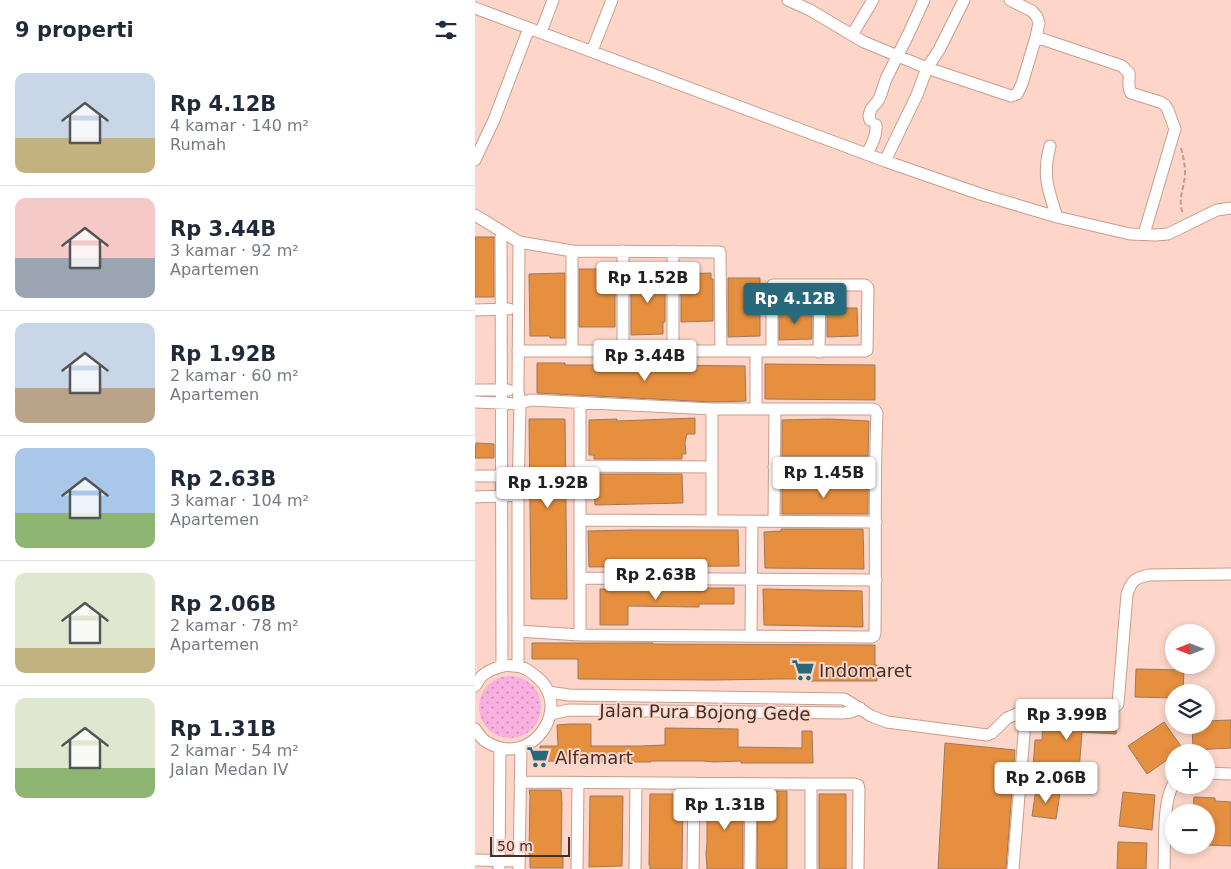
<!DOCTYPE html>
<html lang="id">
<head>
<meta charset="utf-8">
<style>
  :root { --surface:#fff; --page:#f2f2f3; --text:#1f2937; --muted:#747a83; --line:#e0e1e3; --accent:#286a7c }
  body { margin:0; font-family:"DejaVu Sans",sans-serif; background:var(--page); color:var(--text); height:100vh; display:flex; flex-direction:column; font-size:19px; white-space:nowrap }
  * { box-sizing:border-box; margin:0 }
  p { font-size:16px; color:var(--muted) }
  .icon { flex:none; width:28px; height:28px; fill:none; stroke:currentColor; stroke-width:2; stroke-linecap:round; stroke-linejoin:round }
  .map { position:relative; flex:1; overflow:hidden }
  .panel { display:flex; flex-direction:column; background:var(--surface); width:475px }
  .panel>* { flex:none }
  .needle { width:32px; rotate:270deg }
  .fabs { position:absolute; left:690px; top:624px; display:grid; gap:10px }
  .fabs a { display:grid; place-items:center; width:50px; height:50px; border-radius:50%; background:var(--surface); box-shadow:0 2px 8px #0003; font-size:25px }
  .scale { position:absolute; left:15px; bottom:12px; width:80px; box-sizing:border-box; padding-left:5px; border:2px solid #422f29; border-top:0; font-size:14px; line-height:18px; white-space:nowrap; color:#422f29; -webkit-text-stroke:4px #fdd6c9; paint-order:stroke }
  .price { position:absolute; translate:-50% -42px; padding:0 11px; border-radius:5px; background:#fff; color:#222; font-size:16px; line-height:32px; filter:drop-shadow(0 1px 2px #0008) }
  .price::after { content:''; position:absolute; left:50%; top:30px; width:15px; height:11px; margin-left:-8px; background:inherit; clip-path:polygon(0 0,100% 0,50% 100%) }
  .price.current { background:var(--accent); color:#fff }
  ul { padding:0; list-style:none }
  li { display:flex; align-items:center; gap:15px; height:125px; padding:0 15px }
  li+li { border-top:1px solid var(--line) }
  li span { display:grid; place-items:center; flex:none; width:140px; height:100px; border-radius:10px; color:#555 }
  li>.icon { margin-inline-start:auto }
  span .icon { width:60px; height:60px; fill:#fffc; stroke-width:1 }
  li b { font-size:21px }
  h2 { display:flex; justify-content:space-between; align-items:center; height:60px; padding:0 15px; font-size:21px }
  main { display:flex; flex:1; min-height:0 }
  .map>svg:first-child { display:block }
  .grass { fill:url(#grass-dots) }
  .building { fill:#e58f3f; stroke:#9c795d }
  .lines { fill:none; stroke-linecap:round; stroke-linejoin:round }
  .minor-casing { stroke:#c99c8c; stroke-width:13 }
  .path { stroke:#be9e93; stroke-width:2; stroke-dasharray:5 2.5; stroke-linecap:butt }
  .minor { stroke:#fff; stroke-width:11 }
  .labels { text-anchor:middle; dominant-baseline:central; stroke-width:4; stroke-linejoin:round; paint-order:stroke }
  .poi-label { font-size:18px; fill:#422f29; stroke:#fdd6c9; text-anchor:start }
  .street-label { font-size:18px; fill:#422f29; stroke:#fdd6c9 }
</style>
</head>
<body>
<main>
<section class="panel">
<h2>9 properti<svg class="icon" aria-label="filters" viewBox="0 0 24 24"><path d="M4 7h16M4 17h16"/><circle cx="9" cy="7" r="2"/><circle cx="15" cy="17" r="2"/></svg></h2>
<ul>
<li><span style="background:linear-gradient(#c9d6e8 65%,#c2b280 0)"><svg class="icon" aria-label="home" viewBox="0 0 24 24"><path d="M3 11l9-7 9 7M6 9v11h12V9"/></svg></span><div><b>Rp 4.12B</b><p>4 kamar · 140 m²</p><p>Rumah</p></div></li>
<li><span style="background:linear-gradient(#f6c9c9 60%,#9aa5b1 0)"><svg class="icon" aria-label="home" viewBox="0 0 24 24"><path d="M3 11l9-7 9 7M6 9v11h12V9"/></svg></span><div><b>Rp 3.44B</b><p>3 kamar · 92 m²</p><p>Apartemen</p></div></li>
<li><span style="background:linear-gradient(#c9d6e8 65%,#b9a48a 0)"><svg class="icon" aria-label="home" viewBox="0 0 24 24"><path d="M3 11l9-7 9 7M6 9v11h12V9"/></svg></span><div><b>Rp 1.92B</b><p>2 kamar · 60 m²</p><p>Apartemen</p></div></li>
<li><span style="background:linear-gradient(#a9c7e8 65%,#8fb573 0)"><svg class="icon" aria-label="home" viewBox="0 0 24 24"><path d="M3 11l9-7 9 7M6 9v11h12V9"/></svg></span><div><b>Rp 2.63B</b><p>3 kamar · 104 m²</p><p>Apartemen</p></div></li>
<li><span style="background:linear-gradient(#dfe7d0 75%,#c2b280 0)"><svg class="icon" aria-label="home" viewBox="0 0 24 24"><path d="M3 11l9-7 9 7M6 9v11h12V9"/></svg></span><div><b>Rp 2.06B</b><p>2 kamar · 78 m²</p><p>Apartemen</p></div></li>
<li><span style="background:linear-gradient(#dfe7d0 70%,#8fb573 0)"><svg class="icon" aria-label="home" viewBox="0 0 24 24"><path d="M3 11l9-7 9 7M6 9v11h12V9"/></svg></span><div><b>Rp 1.31B</b><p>2 kamar · 54 m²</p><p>Jalan Medan IV</p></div></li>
</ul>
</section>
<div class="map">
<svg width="756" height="869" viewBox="0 0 756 869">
  <defs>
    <pattern id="grass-dots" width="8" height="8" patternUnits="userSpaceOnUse" patternTransform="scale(1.25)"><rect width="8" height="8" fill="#f9b0e0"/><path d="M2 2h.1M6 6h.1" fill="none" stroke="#cb90b6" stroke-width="1.8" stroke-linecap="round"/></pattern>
  </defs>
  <rect width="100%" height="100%" fill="#fdd6c9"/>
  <path class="grass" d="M4 707a31 31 0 1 1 62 0a31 31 0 1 1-62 0Z"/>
  <path class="building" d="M0 237H19V297H0Z
    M104 269H136V287L140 286V327H104Z
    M90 273V338H75V336H55L54 274Z
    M236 273V279H238V321L206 322V274Z
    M190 274V322H188V334L156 335V275Z
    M253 278H285V336L253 337Z
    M352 308H382L383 336 352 337Z
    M337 311V339L304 340V312Z
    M62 363H90V365H120V366L181 365 270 366 271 401 237 402 62 393Z
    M290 364 400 365V400L290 399Z
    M220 418V434H212L210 442 211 454H207V459H119V455H114V420L142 419V421Z
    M54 419H90L92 599H56Z
    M354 419 394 421 393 456H307V420Z
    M1 443 19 444V458H0Z
    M119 474H207L208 503 120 505Z
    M355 482 365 483V485H393V514H307V483Z
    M306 529H388L389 569 290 568 289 532 306 531Z
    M157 530H263L264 566 114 567 113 531Z
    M230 588H259V604H224V607L153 606V625H125V589H153L213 591H230Z
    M288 589 387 591 388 627 289 625Z
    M57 643H178V644L400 645V665H402V681H331V679H305L239 680 103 679V659H57Z
    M661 669 709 670 708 692H699V698L660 697Z
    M642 715 641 734 607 732 604 772 558 769 560 740H567L568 717 632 716Z
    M756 720V748L718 750 717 725H731V721Z
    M689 722 708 749 703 752H699V755L672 774 653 746Z
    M95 724H116V746H165L190 745V728L263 729V747L327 748V731H337L338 763H266V761L239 762 228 761H176V762H164L65 761V746H83L82 725Z
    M470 743 540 750 531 869H463Z
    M561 789 585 793 581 819 557 816Z
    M54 790H86L87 803 86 857H88V868H55V854H54L55 795Z
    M283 791H312V869H282Z
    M648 792 680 795 677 830 644 826Z
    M232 793H268V869H232L231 853 232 842Z
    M175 794H208L207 869H175V865H174Z
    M344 794H371V869H344Z
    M115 796H148L147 866 114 867Z
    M719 797 740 798V801L756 802V846L731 845V812H718Z
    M643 842 672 843 671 869H642Z"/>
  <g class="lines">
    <defs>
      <path id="minor" d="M313 0 335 10 377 35 398 0
        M0 8 410 161 505 194 582 217 655 234 681 235 693 234 742 210 756 208
        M66 32 78 0
        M377 35 389 42 452 68 536 96 542 94 547 84 561 37 564 23 562 17 557 11 535 0
        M561 37 647 66 654 73C655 80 652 86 656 93L685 102 690 105 693 110 700 129 669 234
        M117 51 137 0
        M395 120 394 116 396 109 402 102 405 97 411 79 433 35 449 0
        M575 146C567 176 573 189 582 217
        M392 153C397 145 402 135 401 125
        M0 160 19 120 54 28
        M410 161 442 95 452 68 464 50 489 0
        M0 215 44 242 97 251 245 252 246 351
        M26 231 27 666
        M97 251V351
        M198 251V351
        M0 310 34 309
        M43 351H297V287L298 285H390L393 288 392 350 390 351H297
        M148 351V251
        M281 351V409
        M344 352 345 286
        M0 390H33
        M0 402 45 404 55 400 237 409H398L400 410 402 413C399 486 401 560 400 633L399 636 397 637 105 635 43 631
        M105 466 237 467
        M299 467 400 468
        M0 476 44 475
        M0 497 43 495
        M105 520 401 522
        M237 521V409
        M299 521 300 409
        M105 578 401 580
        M105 635V403
        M276 636 277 521
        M43 666V495L45 404 43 390 44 242
        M0 686C2 683 4 679 7 676 11 672 22 667 28 666 31 665 36 666 39 666 49 666 56 672 63 678 98 708 56 771 10 741 6 738 3 733 0 729
        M73 692 94 695 369 699 376 703 396 716 412 722 512 735 517 733 532 718 551 710 632 709 639 708 643 704 652 594C657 580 660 578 674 575L756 574
        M75 714 94 710 368 713 376 712 385 708
        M731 773 756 774
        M45 782 336 784V869
        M336 784H379L383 785 384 789 383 869
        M0 860 44 861
        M24 869 25 748
        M44 869 46 747
        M102 869 103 783
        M160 869 161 783
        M218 869 219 783
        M275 869 276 784
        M538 869 551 710
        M689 869C690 846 687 801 699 783"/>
    </defs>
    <use href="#minor" class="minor-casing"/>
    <path class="path" d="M706 148C708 156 710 164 710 172 710 188 702 198 708 214"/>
    <use href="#minor" class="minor"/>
  </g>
  <defs>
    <symbol id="supermarket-bare" viewBox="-9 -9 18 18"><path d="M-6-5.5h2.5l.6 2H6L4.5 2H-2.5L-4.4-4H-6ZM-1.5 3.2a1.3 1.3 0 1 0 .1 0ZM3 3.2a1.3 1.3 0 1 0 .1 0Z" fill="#286a7c" stroke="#fdd6c9" stroke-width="2.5" paint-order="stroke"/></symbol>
  </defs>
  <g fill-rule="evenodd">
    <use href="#supermarket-bare" x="312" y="654" width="32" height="32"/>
    <use href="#supermarket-bare" x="47" y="741" width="32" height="32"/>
  </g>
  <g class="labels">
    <g class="poi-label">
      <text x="344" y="670">Indomaret</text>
      <text x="80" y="757">Alfamart</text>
    </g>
    <g class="street-label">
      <text transform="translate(230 712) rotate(1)">Jalan Pura Bojong Gede</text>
    </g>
  </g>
</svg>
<div class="fabs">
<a><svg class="needle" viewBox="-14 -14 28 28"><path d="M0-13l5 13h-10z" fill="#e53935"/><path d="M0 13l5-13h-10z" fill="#747a83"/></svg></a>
<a><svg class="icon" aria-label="layers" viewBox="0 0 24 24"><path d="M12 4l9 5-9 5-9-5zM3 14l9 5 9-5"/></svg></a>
<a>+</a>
<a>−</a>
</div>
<div class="scale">50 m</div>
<b class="price" style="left:173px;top:304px">Rp 1.52B</b>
<b class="price current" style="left:320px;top:325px">Rp 4.12B</b>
<b class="price" style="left:170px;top:382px">Rp 3.44B</b>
<b class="price" style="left:349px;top:499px">Rp 1.45B</b>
<b class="price" style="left:73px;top:509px">Rp 1.92B</b>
<b class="price" style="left:181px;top:601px">Rp 2.63B</b>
<b class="price" style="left:592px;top:741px">Rp 3.99B</b>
<b class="price" style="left:571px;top:804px">Rp 2.06B</b>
<b class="price" style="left:250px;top:831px">Rp 1.31B</b>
</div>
</main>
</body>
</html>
